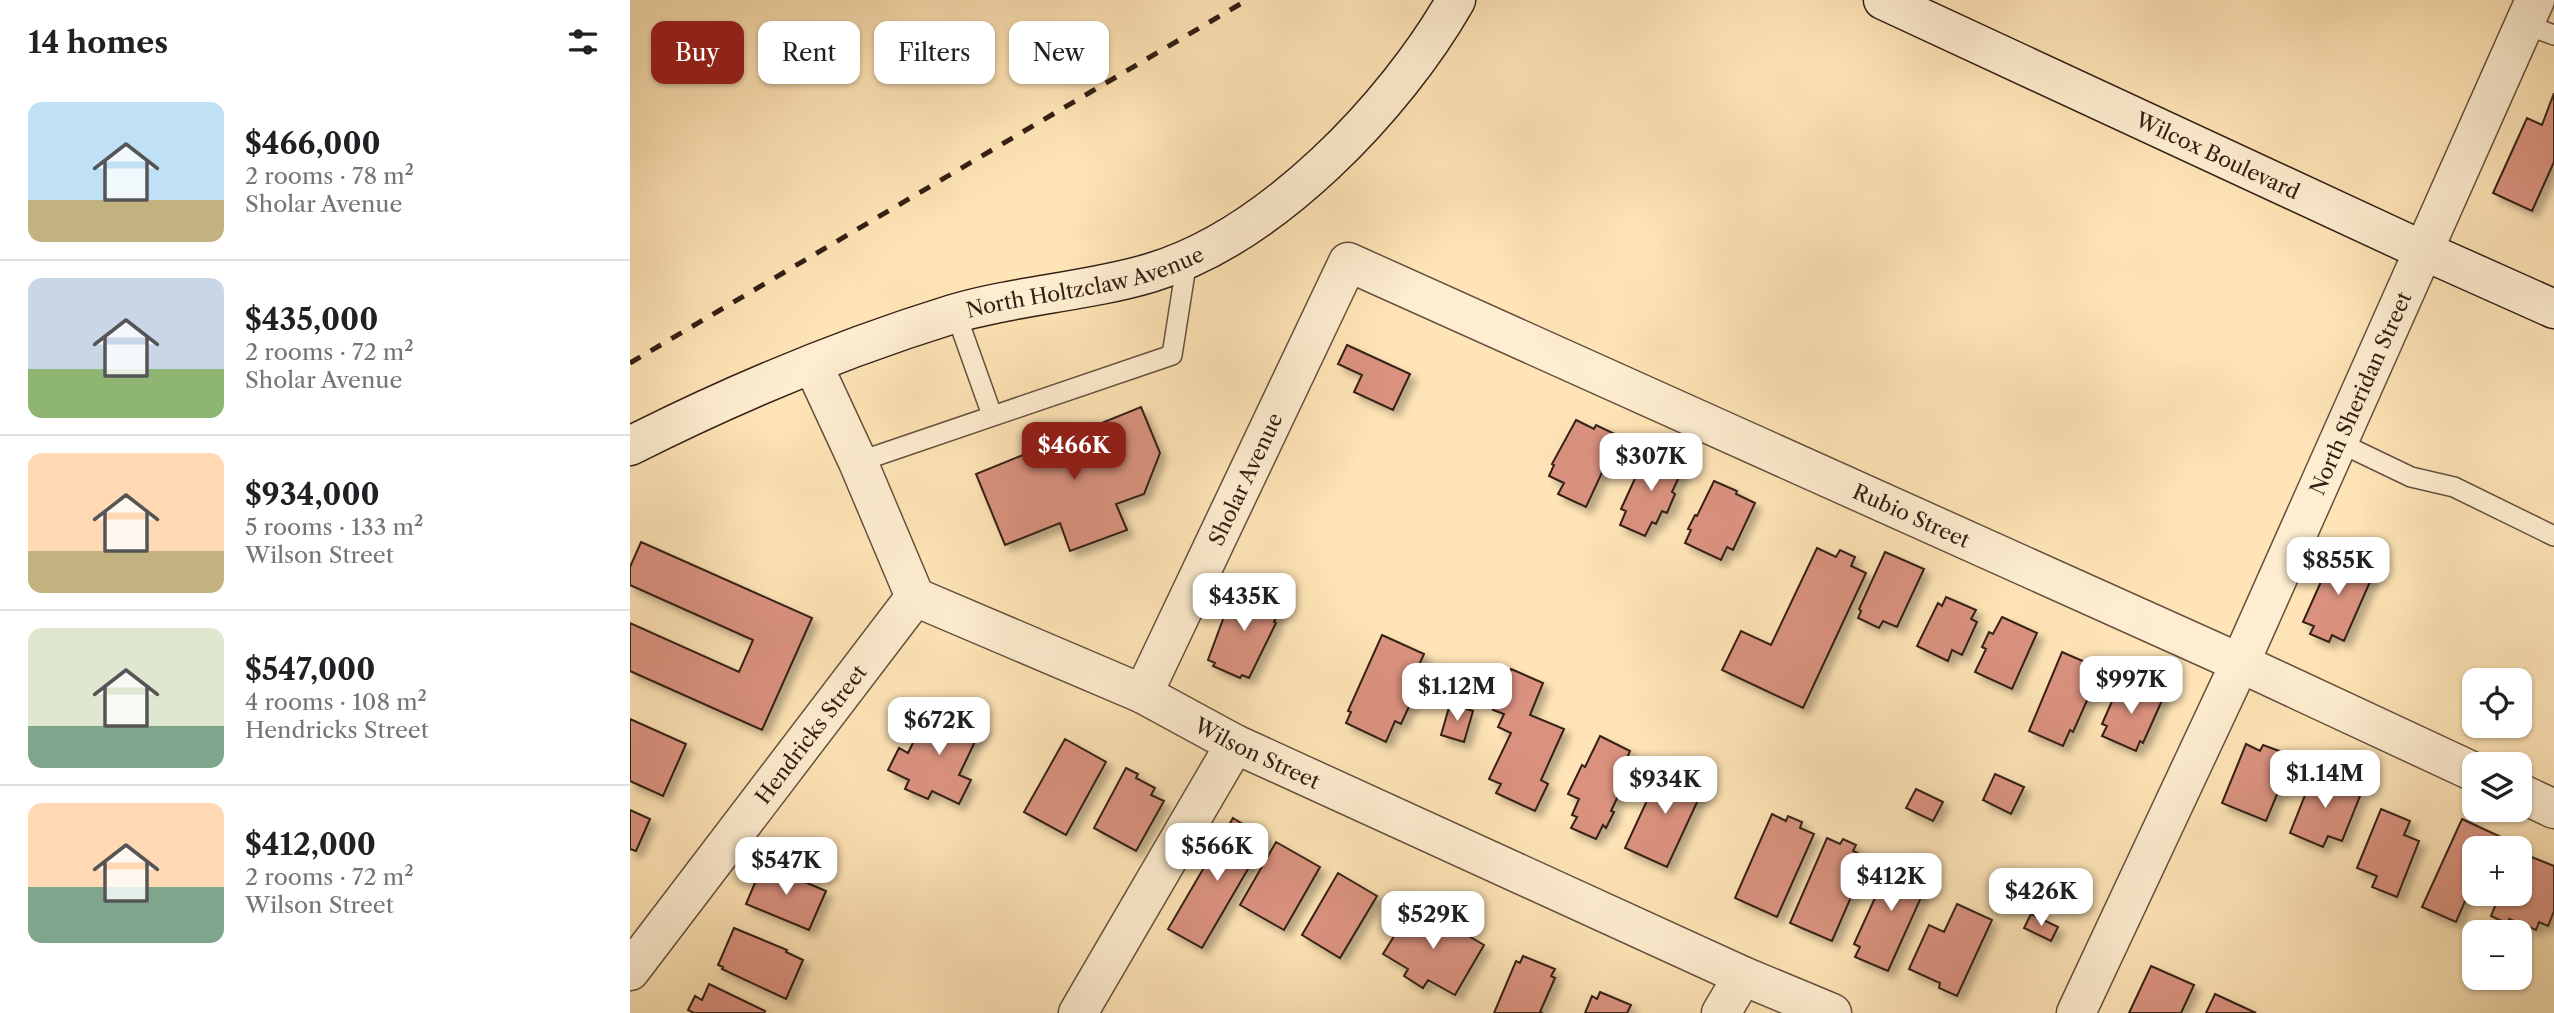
<!DOCTYPE html>
<html lang="en">
<head>
<meta charset="utf-8">
<style>
  :root { --surface:#fff; --page:#f6f6f6; --text:#202124; --muted:#757577; --line:#e0e0e0; --accent:#8f2418 }
  body { margin:0; font-family:"Libre Caslon Text",serif; background:var(--page); color:var(--text); height:100vh; display:flex; flex-direction:column; font-size:26px; white-space:nowrap }
  * { box-sizing:border-box; margin:0 }
  p { font-size:23px; color:var(--muted) }
  .icon { flex:none; width:38px; height:38px; fill:none; stroke:currentColor; stroke-width:2; stroke-linecap:round; stroke-linejoin:round }
  .map { position:relative; flex:1; overflow:hidden }
  .drawer { display:flex; flex-direction:column; background:var(--surface); width:630px }
  .drawer>* { flex:none }
  .hud { position:absolute; left:21px; top:21px; width:665px; height:63px; display:flex; gap:14px }
  .buttons { position:absolute; left:1832px; top:668px; display:grid; gap:14px }
  .buttons a { display:grid; place-items:center; width:70px; height:70px; border-radius:14px; background:var(--surface); box-shadow:0 2px 5px #0004; font-size:35px }
  .price { position:absolute; translate:-50% -60px; padding:0 16px; border-radius:14px; background:#fff; color:#222; font-size:23px; line-height:46px; filter:drop-shadow(0 2px 4px #0008) }
  .price::after { content:''; position:absolute; left:50%; top:42px; width:21px; height:16px; margin-left:-10px; background:inherit; clip-path:polygon(0 0,100% 0,50% 100%) }
  .price.active { background:var(--accent); color:#fff }
  ul { padding:0; list-style:none }
  li { display:flex; align-items:center; gap:21px; height:175px; padding:0 28px }
  li+li { border-top:2px solid var(--line) }
  li span { display:grid; place-items:center; flex:none; width:196px; height:140px; border-radius:14px; color:#555 }
  li>.icon { margin-inline-start:auto }
  span .icon { width:84px; height:84px; fill:#fffc; stroke-width:1 }
  li b { font-size:30px }
  h2 { display:flex; justify-content:space-between; align-items:center; height:84px; padding:0 28px; font-size:30px }
  .pill { padding:0 24px; border-radius:14px; background:var(--surface); box-shadow:0 2px 5px #0004; font-size:24px; line-height:63px }
  .pill.active { background:var(--accent); color:#fff }
  main { display:flex; flex:1; min-height:0 }
  .map>svg:first-child { display:block }
  .building { fill:#da927f; stroke:#342015; stroke-width:2; filter:url(#shadow) }
  .lines { fill:none; stroke-linecap:round; stroke-linejoin:round }
  .service-casing { stroke:#66513d; stroke-width:22 }
  .minor-casing { stroke:#66513d; stroke-width:41 }
  .secondary-casing { stroke:#342015; stroke-width:41 }
  .service { stroke:#feedd0; stroke-width:19 }
  .minor { stroke:#feedd0; stroke-width:38 }
  .secondary { stroke:#feedd0; stroke-width:38 }
  .rail { stroke:#342015; stroke-width:5; stroke-dasharray:12 12; stroke-linecap:butt }
  .labels { text-anchor:middle; dominant-baseline:central; stroke-width:5; stroke-linejoin:round; paint-order:stroke }
  .street-label { font-size:21px; fill:#342015; stroke:#feedd0 }
</style>
</head>
<body>
<main>
<section class="drawer">
<h2>14 homes<svg class="icon" aria-label="filters" viewBox="0 0 24 24"><path d="M4 7h16M4 17h16"/><circle cx="9" cy="7" r="2"/><circle cx="15" cy="17" r="2"/></svg></h2>
<ul>
<li><span style="background:linear-gradient(#bfe0f5 70%,#c2b280 0)"><svg class="icon" aria-label="home" viewBox="0 0 24 24"><path d="M3 11l9-7 9 7M6 9v11h12V9"/></svg></span><div><b>$466,000</b><p>2 rooms · 78 m²</p><p>Sholar Avenue</p></div></li>
<li><span style="background:linear-gradient(#c9d6e8 65%,#8fb573 0)"><svg class="icon" aria-label="home" viewBox="0 0 24 24"><path d="M3 11l9-7 9 7M6 9v11h12V9"/></svg></span><div><b>$435,000</b><p>2 rooms · 72 m²</p><p>Sholar Avenue</p></div></li>
<li><span style="background:linear-gradient(#ffd9b3 70%,#c2b280 0)"><svg class="icon" aria-label="home" viewBox="0 0 24 24"><path d="M3 11l9-7 9 7M6 9v11h12V9"/></svg></span><div><b>$934,000</b><p>5 rooms · 133 m²</p><p>Wilson Street</p></div></li>
<li><span style="background:linear-gradient(#dfe7d0 70%,#7fa58c 0)"><svg class="icon" aria-label="home" viewBox="0 0 24 24"><path d="M3 11l9-7 9 7M6 9v11h12V9"/></svg></span><div><b>$547,000</b><p>4 rooms · 108 m²</p><p>Hendricks Street</p></div></li>
<li><span style="background:linear-gradient(#ffd9b3 60%,#7fa58c 0)"><svg class="icon" aria-label="home" viewBox="0 0 24 24"><path d="M3 11l9-7 9 7M6 9v11h12V9"/></svg></span><div><b>$412,000</b><p>2 rooms · 72 m²</p><p>Wilson Street</p></div></li>
</ul>
</section>
<div class="map">
<svg width="1924" height="1013" viewBox="0 0 1924 1013">
  <defs>
    <filter id="shadow"><feDropShadow dx="6" dy="6" stdDeviation="3.5" flood-color="#0004"/></filter>
  </defs>
  <rect width="100%" height="100%" fill="#fee4b6"/>
  <filter id="stains"><feTurbulence type="fractalNoise" baseFrequency=".00286" numOctaves="4"/><feColorMatrix values="0 0 0 0 .2 0 0 0 0 .09 0 0 0 0 .02 0 0 0 .5 -.17"/></filter>
  <radialGradient id="worn" r=".72"><stop offset=".6" stop-color="#630" stop-opacity="0"/><stop offset="1" stop-color="#630" stop-opacity=".3"/></radialGradient>
  <path class="building" d="M1924 93V162L1902 211 1863 193 1897 118 1912 125Z
    M717 345 780 374 763 410 724 392 732 375 708 364Z
    M511 407 530 453 514 494 486 504 497 530 440 551 430 523 375 545 346 474Z
    M946 420 964 429 966 425 989 436 956 507 928 494 934 483 919 476 924 465 922 464Z
    M1018 450 1054 466 1042 492 1045 494 1037 513 1032 511 1026 524 1022 522 1015 536 990 525 996 511 991 509Z
    M1084 481 1107 491 1106 494 1125 503 1103 550 1097 547 1091 560 1055 543 1061 530 1058 529 1065 515 1067 516Z
    M11 542 182 618 132 730 0 671V623L109 672 123 640 0 585V567Z
    M1187 548 1206 557 1210 550 1225 557 1221 566 1236 573 1173 708 1092 670 1111 631 1141 645Z
    M1706 548 1731 559 1727 567 1743 575 1714 641 1702 635 1699 642 1680 634 1684 626 1673 622Z
    M1255 552 1294 569 1267 627 1253 621 1249 628 1228 618 1231 611 1229 609Z
    M612 587 652 605 644 622 646 623 619 678 612 675 610 678 583 666 585 663 578 660 599 603 604 605Z
    M1316 597 1346 610 1341 619 1347 622 1332 655 1322 650 1318 661 1287 646 1308 603 1312 606Z
    M1372 617 1407 633 1382 689 1345 672 1356 649 1352 647 1359 632 1363 634Z
    M752 635 794 654 779 687 782 688 777 698 782 700 771 724 765 721 756 742 716 723 721 712 718 711Z
    M1432 652 1471 669 1443 732 1440 730 1433 746 1399 731Z
    M881 669 913 683 900 715 934 729 911 780 918 784 905 811 866 793 871 784 859 779 881 733 868 727 874 714 863 710Z
    M1490 683 1508 691 1510 686 1534 696 1513 743 1510 741 1506 751 1472 736 1477 726 1472 724Z
    M820 704 843 711 834 742 811 735Z
    M314 707 353 725 329 775 341 780 329 804 302 791 298 799 275 789 279 780 258 770 269 748 278 753 293 722 304 727Z
    M0 719 56 744 33 796 0 781Z
    M970 736 1000 751 996 760 1003 764 981 811 984 812 976 828 973 825 966 839 941 828 947 817 942 815 949 799 938 794 952 765 955 767Z
    M435 739 476 762 436 835 394 812Z
    M1616 744 1630 751 1633 745 1663 756 1636 821 1592 803Z
    M1033 766 1046 772 1048 767 1065 774 1062 780 1075 785 1037 867 995 848Z
    M496 768 508 774 506 778 525 788 521 795 534 801 506 851 464 828Z
    M1685 770 1714 781 1711 789 1730 796 1712 841 1698 836 1693 847 1660 833Z
    M1365 774 1394 787 1381 814 1353 800Z
    M1286 789 1313 802 1303 821 1276 808Z
    M1751 809 1780 821 1774 835 1789 841 1767 897 1742 887 1747 876 1727 868Z
    M0 810 20 819 6 851 0 849Z
    M1142 814 1156 821 1158 816 1172 822 1170 828 1184 834 1147 917 1105 898Z
    M603 818 636 838 572 948 538 929Z
    M1832 819 1871 837 1866 849H1844V894L1839 892 1826 922 1792 907Z
    M1197 838 1210 844 1213 839 1226 845 1223 851 1238 858 1202 941 1160 923Z
    M646 842 690 867 654 930 610 905Z
    M1894 854 1924 866V911L1918 926 1909 922 1906 930 1879 919 1878 924 1861 916 1870 894H1890V861Z
    M1264 856 1302 873 1258 971 1225 957 1230 947 1224 944Z
    M133 864 196 891 179 930 116 904Z
    M708 873 747 896 710 958 672 935Z
    M784 904 854 945 825 995 798 980 793 988 774 976 778 969 753 954Z
    M1327 904 1362 920 1327 996 1309 988 1310 983 1279 969 1299 925 1314 932Z
    M1401 914 1428 927 1421 941 1394 928Z
    M104 928 157 950 156 952 173 960 156 999 92 969 93 967 88 965Z
    M893 956 925 969 921 976 925 978 910 1012 913 1013H864L886 961 890 963Z
    M1521 966 1564 985 1551 1013H1499Z
    M79 984 135 1011 134 1013H64L58 1010 65 996 72 1000Z
    M970 992 1001 1005 997 1013H955L962 996 967 999Z
    M1585 994 1626 1013H1576Z"/>
  <g class="lines">
    <defs>
      <path id="service" d="M1894 24 1924 35
        M326 314 362 415
        M1708 442 1781 477 1824 487 1924 536
        M228 462 542 355 557 260"/>
      <g id="minor">
        <path id="s1" d="M183 365 228 462 285 597 513 694 605 744 1113 976 1202 1013"/>
        <path id="s2" d="M513 694 718 262 1610 663 1844 772"/>
        <path d="M1890 793 1924 809"/>
        <path id="s3" d="M0 971 285 597"/>
        <path d="M448 1013 605 744"/>
        <path d="M1091 1013 1113 976"/>
        <path id="s4" d="M1446 1013 1610 663 1905 0"/>
      </g>
      <g id="secondary">
        <path id="s5" d="M1253 0 1792 250 1924 309"/>
        <path id="s6" d="M0 446C103 394 213 348 323 314 387 295 456 292 520 273 641 237 765 107 826 0"/>
      </g>
    </defs>
    <use href="#service" class="service-casing"/>
    <use href="#minor" class="minor-casing"/>
    <use href="#secondary" class="secondary-casing"/>
    <use href="#service" class="service"/>
    <use href="#minor" class="minor"/>
    <use href="#secondary" class="secondary"/>
    <path class="rail" d="M0 363 617 0"/>
  </g>
  <g class="labels">
    <g class="street-label">
      <text stroke="none"><textPath href="#s5" startOffset="369">Wilcox Boulevard</textPath></text>
      <text stroke="none"><textPath href="#s6" startOffset="485">North Holtzclaw Avenue</textPath></text>
      <text stroke="none"><textPath href="#s4" startOffset="682">North Sheridan Street</textPath></text>
      <text stroke="none"><textPath href="#s2" startOffset="238">Sholar Avenue</textPath></text>
      <text stroke="none"><textPath href="#s2" startOffset="1096">Rubio Street</textPath></text>
      <text stroke="none"><textPath href="#s3" startOffset="298">Hendricks Street</textPath></text>
      <text stroke="none"><textPath href="#s1" startOffset="630">Wilson Street</textPath></text>
    </g>
  </g>
  <rect width="100%" height="100%" filter="url(#stains)"/>
  <rect width="100%" height="100%" fill="url(#worn)"/>
</svg>
<div class="buttons">
<a><svg class="icon" aria-label="locate" viewBox="0 0 24 24"><circle cx="12" cy="12" r="6"/><path d="M12 2v4M12 18v4M2 12h4M18 12h4"/></svg></a>
<a><svg class="icon" aria-label="layers" viewBox="0 0 24 24"><path d="M12 4l9 5-9 5-9-5zM3 14l9 5 9-5"/></svg></a>
<a>+</a>
<a>−</a>
</div>
<b class="price active" style="left:444px;top:482px">$466K</b>
<b class="price" style="left:1021px;top:493px">$307K</b>
<b class="price" style="left:1708px;top:597px">$855K</b>
<b class="price" style="left:614px;top:633px">$435K</b>
<b class="price" style="left:1501px;top:716px">$997K</b>
<b class="price" style="left:827px;top:723px">$1.12M</b>
<b class="price" style="left:309px;top:757px">$672K</b>
<b class="price" style="left:1695px;top:810px">$1.14M</b>
<b class="price" style="left:1035px;top:816px">$934K</b>
<b class="price" style="left:587px;top:883px">$566K</b>
<b class="price" style="left:156px;top:897px">$547K</b>
<b class="price" style="left:1261px;top:913px">$412K</b>
<b class="price" style="left:1411px;top:928px">$426K</b>
<b class="price" style="left:803px;top:951px">$529K</b>
<div class="hud">
<a class="pill active">Buy</a>
<a class="pill">Rent</a>
<a class="pill">Filters</a>
<a class="pill">New</a>
</div>
</div>
</main>
</body>
</html>
